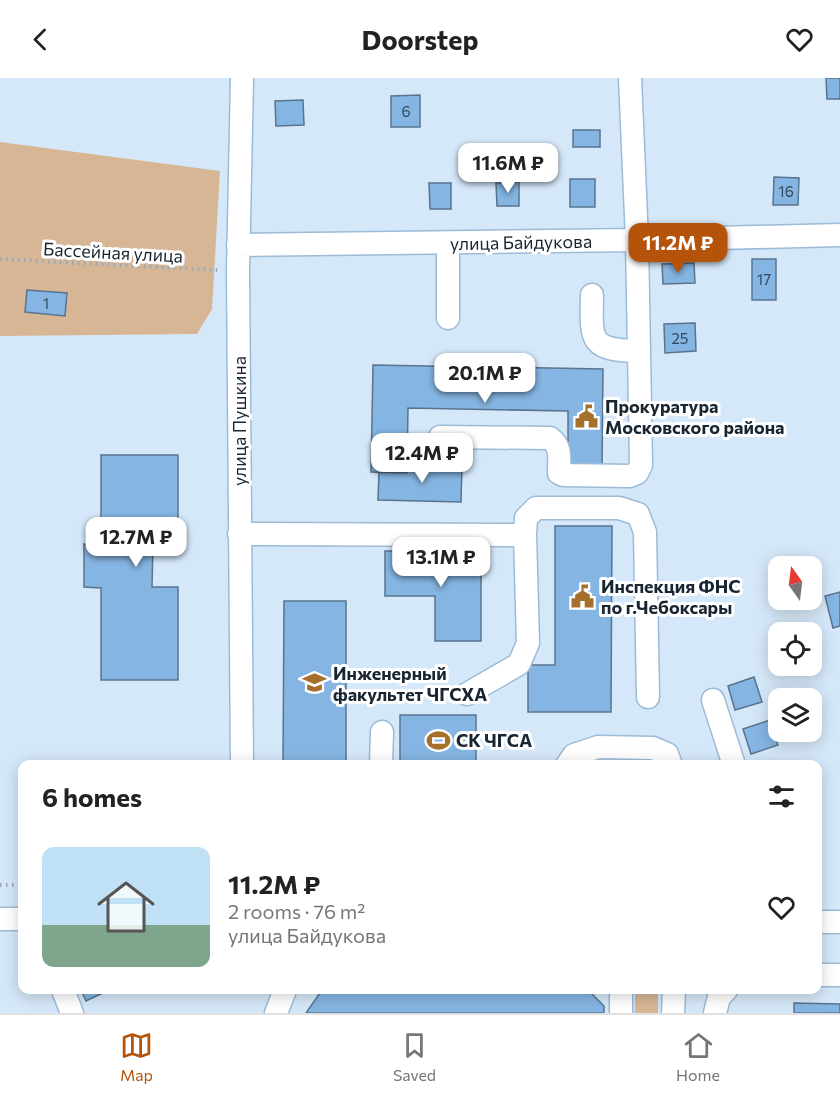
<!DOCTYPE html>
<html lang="en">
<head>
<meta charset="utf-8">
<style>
  :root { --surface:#fff; --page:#f2f2f2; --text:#222; --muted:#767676; --line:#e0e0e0; --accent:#b45309 }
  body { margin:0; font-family:Commissioner,sans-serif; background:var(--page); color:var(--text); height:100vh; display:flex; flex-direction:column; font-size:22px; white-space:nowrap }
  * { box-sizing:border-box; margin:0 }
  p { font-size:20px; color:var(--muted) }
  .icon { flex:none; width:33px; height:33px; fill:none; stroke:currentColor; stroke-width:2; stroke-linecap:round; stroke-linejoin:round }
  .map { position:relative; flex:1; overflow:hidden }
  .panel { position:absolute; left:18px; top:682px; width:804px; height:234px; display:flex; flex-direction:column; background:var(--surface); border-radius:12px; box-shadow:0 3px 15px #0003 }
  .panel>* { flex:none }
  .needle { width:39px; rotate:346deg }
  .buttons { position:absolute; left:768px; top:478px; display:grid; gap:12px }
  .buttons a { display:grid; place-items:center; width:54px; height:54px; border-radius:12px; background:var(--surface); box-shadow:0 3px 15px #0003; font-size:30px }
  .price { position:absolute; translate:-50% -51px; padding:0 14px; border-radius:12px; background:#fff; color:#222; font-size:20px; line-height:39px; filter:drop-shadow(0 2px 3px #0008) }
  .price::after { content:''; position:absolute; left:50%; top:36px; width:18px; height:14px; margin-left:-9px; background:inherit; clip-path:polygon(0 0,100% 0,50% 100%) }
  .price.selected { background:var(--accent); color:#fff }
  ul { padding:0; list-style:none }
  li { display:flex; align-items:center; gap:18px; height:150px; padding:0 24px }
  li span { display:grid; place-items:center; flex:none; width:168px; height:120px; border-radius:12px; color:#555 }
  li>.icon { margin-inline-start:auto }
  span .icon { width:72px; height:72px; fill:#fffc; stroke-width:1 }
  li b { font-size:26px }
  h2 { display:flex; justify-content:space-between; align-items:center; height:72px; padding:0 24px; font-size:26px }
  header { display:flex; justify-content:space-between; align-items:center; height:78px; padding:0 24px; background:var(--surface); font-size:27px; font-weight:700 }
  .tabs { display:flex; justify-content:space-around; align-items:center; height:84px; border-top:2px solid var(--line); background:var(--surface); font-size:16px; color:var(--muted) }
  .tabs a { display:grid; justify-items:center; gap:3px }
  .tabs .selected { color:var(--accent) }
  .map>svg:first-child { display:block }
  .green { fill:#d7b696 }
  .building { fill:#85b5e2; stroke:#58748e; stroke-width:1.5 }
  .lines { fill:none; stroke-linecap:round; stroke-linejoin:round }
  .minor-casing { stroke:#9cbbd7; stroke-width:25 }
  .path { stroke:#96a7b6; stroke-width:4; stroke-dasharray:1.5 4.5; stroke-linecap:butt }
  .minor { stroke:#fff; stroke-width:22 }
  .labels { text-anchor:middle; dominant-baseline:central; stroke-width:6; stroke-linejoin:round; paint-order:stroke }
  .number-label { font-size:15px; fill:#34495c }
  .street-label { font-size:18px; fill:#192530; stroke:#fff }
  .poi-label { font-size:18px; font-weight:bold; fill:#192530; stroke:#fff; text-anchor:start }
</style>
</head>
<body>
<header><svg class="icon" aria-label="back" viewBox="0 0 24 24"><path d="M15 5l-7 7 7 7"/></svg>Doorstep<svg class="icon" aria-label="heart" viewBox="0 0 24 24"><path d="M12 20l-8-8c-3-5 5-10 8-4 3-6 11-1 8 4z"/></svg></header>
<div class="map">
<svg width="840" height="935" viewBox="0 0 840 935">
  <rect width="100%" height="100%" fill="#d5e8f9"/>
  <path class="green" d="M0 64 220 93 212 231 197 256 0 258Z
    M635 912H658V935H635Z"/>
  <path class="building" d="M826 0H840V21H827Z
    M420 17V49H391V18Z
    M303 22 304 47 276 48 275 23Z
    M573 52H600V69H573Z
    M774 99 799 100 798 127H773Z
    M570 101H595V129H570Z
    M519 104V128H497L496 105Z
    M429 105H451V131H430Z
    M752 181H776V222H752Z
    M694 185 695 205 663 206 662 186Z
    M27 212 67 215 65 238 25 234Z
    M695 245 696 273 665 275 664 246Z
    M373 287 603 291 602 392 568 391V333L408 330 407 395 371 394Z
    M101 377H178V468L153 467 152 509H178V602H101V510L84 509V466L101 467Z
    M408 387 462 388 461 424 378 422 379 394 407 395Z
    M555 448H612L611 634H528V587H555Z
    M385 473H481V563H435V518H385Z
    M840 514V548L833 550 825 518Z
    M284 523H346V687H283Z
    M754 599 762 624 735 632 728 608Z
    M400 637H476V687H400Z
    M770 642 778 667 751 676 743 651Z
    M81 912H109L86 923Z
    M322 912 589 913 604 928V935H306Z
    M794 925 840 926V935H794Z"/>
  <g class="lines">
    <defs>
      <path id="minor" d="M242 0 238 192 242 687
        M448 165V240
        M238 167 637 162 840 157
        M592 217C591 263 589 272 639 273
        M440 359 550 360C562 369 559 381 559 395L563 397 630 398 637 395 641 387 637 162 630 0
        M239 456 525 457 526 440 536 430H619L638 436 645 454 648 619
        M467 616 519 586 528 565 525 457
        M713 622 734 687
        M381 687 382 654
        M567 687 574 677 598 669 653 670 667 676 671 687
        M0 841H22
        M818 844H840
        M818 897H840
        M63 912 72 935
        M621 912V935
        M276 935 285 912
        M673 935 674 912
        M715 935 719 919 726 912"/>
    </defs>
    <use href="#minor" class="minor-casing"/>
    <path class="path" d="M0 181 218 192
      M0 807H22"/>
    <use href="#minor" class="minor"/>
  </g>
  <defs>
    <symbol id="civic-bare" viewBox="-9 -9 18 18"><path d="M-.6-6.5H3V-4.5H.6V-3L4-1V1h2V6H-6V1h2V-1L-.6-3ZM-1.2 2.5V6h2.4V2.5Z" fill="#a76f2c" stroke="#fff" stroke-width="2.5" paint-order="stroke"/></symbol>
    <symbol id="university-bare" viewBox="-9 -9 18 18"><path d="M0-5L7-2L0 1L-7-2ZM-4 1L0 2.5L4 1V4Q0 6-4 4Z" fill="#a76f2c" stroke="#fff" stroke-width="2.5" paint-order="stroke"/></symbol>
    <symbol id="stadium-bare" viewBox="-9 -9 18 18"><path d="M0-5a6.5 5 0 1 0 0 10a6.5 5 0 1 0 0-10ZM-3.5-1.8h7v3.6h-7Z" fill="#a76f2c" stroke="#fff" stroke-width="2.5" paint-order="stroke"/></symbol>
  </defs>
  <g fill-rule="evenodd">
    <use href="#civic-bare" x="570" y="322" width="33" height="33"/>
    <use href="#civic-bare" x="566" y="502" width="33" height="33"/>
    <use href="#university-bare" x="298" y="588" width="33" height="33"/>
    <use href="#stadium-bare" x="422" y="646" width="33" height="33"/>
  </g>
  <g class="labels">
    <g class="number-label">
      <text x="406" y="33">6</text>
      <text x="786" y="113">16</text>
      <text x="764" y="201">17</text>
      <text x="46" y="225">1</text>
      <text x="680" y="260">25</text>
    </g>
    <g class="street-label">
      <text transform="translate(521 164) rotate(-1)">улица Байдукова</text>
      <text transform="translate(113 174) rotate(3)">Бассейная улица</text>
      <text transform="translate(239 343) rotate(-90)">улица Пушкина</text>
    </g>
    <g class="poi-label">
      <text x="605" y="328">Прокуратура<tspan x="605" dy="21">Московского района</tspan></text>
      <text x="601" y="508">Инспекция ФНС<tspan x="601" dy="21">по г.Чебоксары</tspan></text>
      <text x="333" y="595">Инженерный<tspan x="333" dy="21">факультет ЧГСХА</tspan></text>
      <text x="456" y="662">СК ЧГСА</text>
    </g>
  </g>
</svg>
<div class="buttons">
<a><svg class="needle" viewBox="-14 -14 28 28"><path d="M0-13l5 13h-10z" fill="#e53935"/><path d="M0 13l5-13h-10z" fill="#767676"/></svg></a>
<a><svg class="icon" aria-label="locate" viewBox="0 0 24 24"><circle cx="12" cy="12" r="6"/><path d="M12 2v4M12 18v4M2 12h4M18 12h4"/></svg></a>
<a><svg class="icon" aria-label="layers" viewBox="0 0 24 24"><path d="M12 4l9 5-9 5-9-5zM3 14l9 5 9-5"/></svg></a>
</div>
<b class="price" style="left:508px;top:116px">11.6M ₽</b>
<b class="price selected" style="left:678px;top:196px">11.2M ₽</b>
<b class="price" style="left:485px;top:326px">20.1M ₽</b>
<b class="price" style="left:422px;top:406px">12.4M ₽</b>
<b class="price" style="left:136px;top:490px">12.7M ₽</b>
<b class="price" style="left:441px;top:510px">13.1M ₽</b>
<section class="panel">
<h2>6 homes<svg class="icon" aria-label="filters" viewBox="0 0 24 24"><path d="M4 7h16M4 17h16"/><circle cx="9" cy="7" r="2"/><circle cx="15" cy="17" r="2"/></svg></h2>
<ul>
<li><span style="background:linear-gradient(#bfe0f5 65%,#7fa58c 0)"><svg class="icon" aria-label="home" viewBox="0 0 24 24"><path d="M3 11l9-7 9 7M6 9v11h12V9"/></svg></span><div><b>11.2M ₽</b><p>2 rooms · 76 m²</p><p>улица Байдукова</p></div><svg class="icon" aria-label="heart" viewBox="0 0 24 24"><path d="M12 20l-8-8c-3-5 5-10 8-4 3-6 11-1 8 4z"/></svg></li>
</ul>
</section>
</div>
<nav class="tabs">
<a class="selected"><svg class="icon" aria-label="map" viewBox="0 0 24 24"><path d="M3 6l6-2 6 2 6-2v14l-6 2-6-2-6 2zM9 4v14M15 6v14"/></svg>Map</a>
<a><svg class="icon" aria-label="saved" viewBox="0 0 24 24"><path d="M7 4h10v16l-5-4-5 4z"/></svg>Saved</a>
<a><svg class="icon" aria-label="home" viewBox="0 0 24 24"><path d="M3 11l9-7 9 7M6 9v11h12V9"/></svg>Home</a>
</nav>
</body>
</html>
